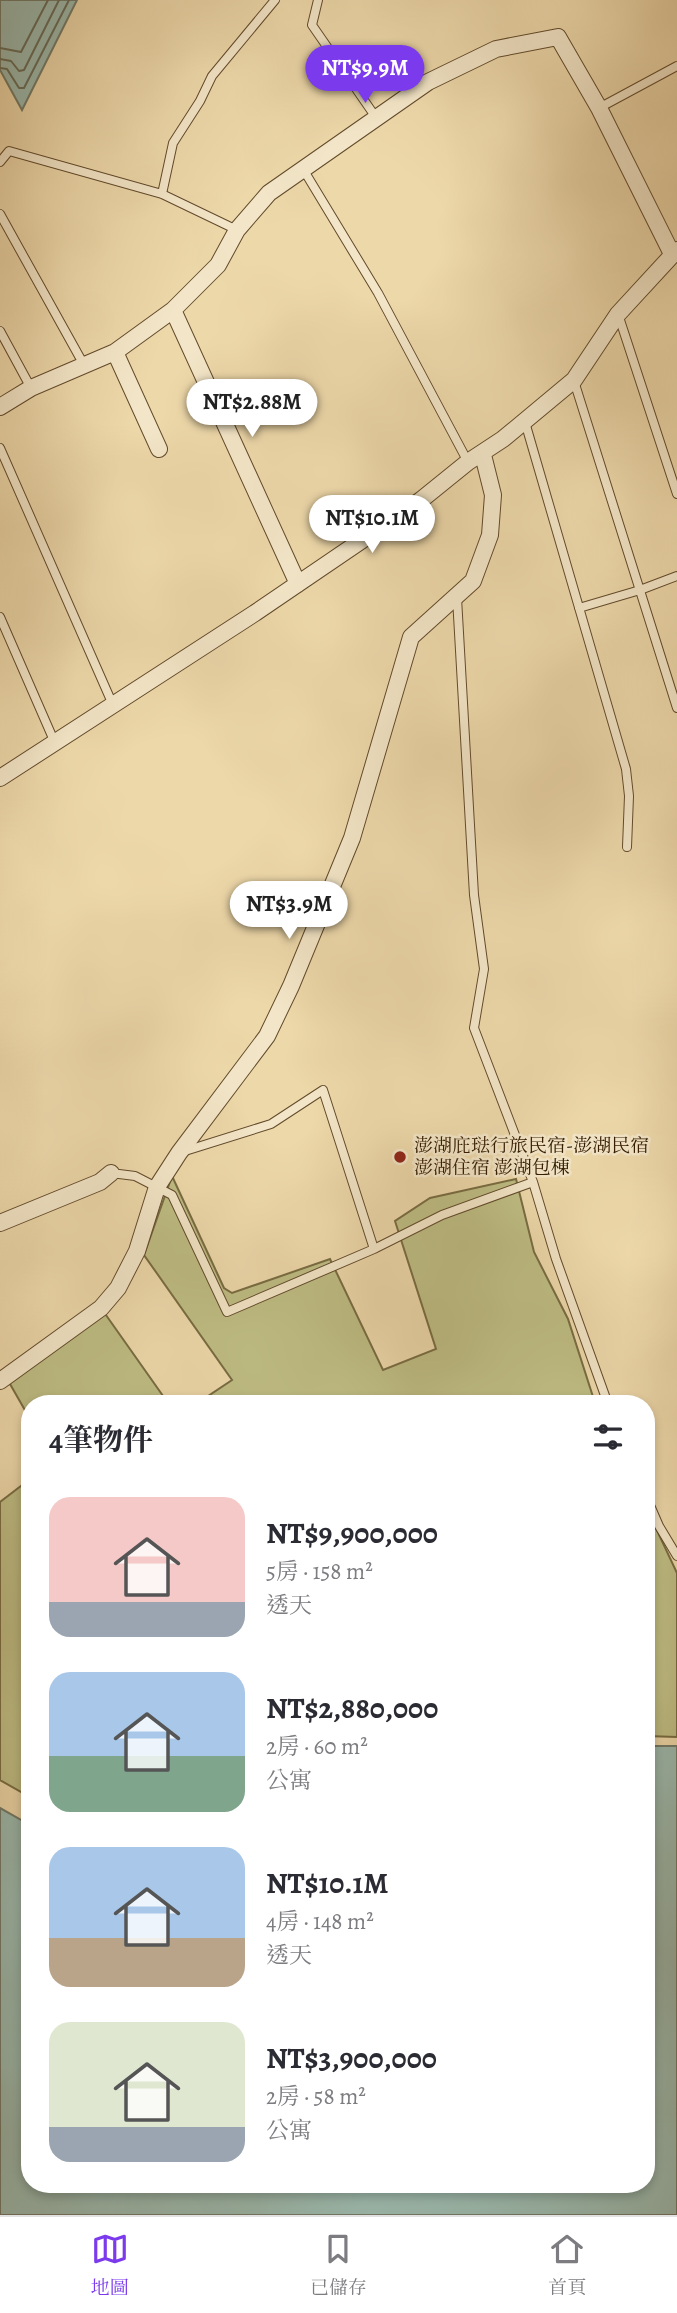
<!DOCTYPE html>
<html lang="zh-TW">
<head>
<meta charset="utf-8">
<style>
  :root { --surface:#fff; --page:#f7f7f7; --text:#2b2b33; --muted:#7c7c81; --line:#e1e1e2; --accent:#7c3aed }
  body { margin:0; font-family:Alegreya,"Noto Serif TC",serif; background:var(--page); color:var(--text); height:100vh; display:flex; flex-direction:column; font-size:26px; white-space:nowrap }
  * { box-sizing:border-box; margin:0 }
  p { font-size:23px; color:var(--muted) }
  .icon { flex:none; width:38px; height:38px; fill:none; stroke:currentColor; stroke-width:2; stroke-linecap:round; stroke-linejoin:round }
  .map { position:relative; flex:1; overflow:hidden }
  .sheet { position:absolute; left:21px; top:1395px; width:634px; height:798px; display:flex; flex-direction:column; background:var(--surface); border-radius:28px; box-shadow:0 4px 10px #0003 }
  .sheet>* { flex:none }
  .price { position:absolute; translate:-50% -60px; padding:0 16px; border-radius:24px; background:#fff; color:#222; font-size:23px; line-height:46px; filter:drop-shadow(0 2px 4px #0008) }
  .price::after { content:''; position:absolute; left:50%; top:42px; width:21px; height:16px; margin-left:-10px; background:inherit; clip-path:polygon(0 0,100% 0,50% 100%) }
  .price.selected { background:var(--accent); color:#fff }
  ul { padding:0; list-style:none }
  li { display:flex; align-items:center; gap:21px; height:175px; padding:0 28px }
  li span { display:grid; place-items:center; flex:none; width:196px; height:140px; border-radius:21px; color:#555 }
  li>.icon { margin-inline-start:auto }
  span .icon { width:84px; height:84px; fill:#fffc; stroke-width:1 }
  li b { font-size:30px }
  h2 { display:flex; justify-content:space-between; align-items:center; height:84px; padding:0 28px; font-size:30px }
  .tabs { display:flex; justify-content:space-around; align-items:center; height:98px; border-top:2px solid var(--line); background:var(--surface); font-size:19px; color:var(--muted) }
  .tabs a { display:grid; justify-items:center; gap:4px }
  .tabs .selected { color:var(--accent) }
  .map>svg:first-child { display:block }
  .green { fill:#bebd84; stroke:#786c42; stroke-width:2 }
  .water { fill:#9ab9ae; stroke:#717a69; stroke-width:2 }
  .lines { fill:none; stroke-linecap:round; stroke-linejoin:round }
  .shore { stroke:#666a58; stroke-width:2 }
  .lane-casing { stroke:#624a2b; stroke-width:10 }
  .street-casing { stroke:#624a2b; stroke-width:18 }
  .lane { stroke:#f3e6c8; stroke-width:8 }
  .street { stroke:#f3e6c8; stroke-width:16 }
  .poi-dot { fill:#8f2418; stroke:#f3e6c8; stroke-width:2.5 }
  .labels { text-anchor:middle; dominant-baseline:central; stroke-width:5; stroke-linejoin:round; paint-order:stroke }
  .poi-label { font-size:19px; fill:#331b01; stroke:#f3e6c8; text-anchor:start }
</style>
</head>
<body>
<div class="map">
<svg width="677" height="2215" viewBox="0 0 677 2215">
  <rect width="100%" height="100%" fill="#edd8aa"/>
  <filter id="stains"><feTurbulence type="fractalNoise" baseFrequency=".00286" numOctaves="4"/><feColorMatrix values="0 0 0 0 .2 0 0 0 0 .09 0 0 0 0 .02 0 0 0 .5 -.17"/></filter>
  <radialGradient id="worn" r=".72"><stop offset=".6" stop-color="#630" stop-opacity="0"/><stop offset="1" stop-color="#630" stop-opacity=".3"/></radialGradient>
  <path class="green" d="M172 1176 224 1288 232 1293 330 1259 383 1370 436 1349 395 1221 430 1198 516 1179 534 1252 568 1319 595 1403H185L208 1396 232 1380 144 1255Z
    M101 1308 168 1403 30 1404V1419L6 1377Z
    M30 1479V1797L0 1780V1502Z
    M646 1507 677 1573V1737L646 1736Z"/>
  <path class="water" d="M0 0H77L22 110 0 70Z
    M646 1746H677V2215H0V1808L30 1825V2184H646Z"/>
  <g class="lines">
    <path class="shore" d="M0 48 21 52 48 0
      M0 59 11 61 19 71 24 70 59 0
      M0 68 7 69 19 88H24L69 0"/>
    <defs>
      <path id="lane" d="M318 0 312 25 377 119
        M599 108 677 66
        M0 162 9 151 162 194 237 230
        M303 169 378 293 468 462
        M162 194 173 143 200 101 212 76 275 0
        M0 214 84 365
        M618 314 677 494
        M0 331 31 388
        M574 381 677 708
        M525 422 626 769 629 796 627 847
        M0 448 113 705
        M457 598 474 895 484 969 474 1028 533 1182 556 1259 608 1404
        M579 608 640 590 677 576
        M0 617 55 743
        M185 1151 271 1124 323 1090 374 1249
        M111 1173 135 1176 172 1195 227 1312 374 1249 442 1215 533 1182
        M646 1496 659 1526 677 1556"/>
      <path id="street" d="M173 310 298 584
        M115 352 159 449
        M0 407 31 388 115 352 173 310 218 265 237 230 269 193 428 82 496 49 558 37 599 108 672 254
        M0 778 255 613 421 500 468 462 503 439 574 380 618 314 677 250
        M0 1223 100 1182 111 1173
        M0 1381 101 1308 118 1288 137 1251 157 1187 179 1153 267 1036 291 986 352 838 411 637 473 581 490 535 493 495 483 455"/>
    </defs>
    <use href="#lane" class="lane-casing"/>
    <use href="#street" class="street-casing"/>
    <use href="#lane" class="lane"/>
    <use href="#street" class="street"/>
  </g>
  <circle class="poi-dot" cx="400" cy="1157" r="7"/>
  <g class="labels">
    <g class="poi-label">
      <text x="414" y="1146">澎湖庇琺行旅民宿-澎湖民宿<tspan x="414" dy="22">澎湖住宿 澎湖包棟</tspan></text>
    </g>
  </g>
  <rect width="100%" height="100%" filter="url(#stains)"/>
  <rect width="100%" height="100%" fill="url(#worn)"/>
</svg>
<b class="price selected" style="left:365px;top:105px">NT$9.9M</b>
<b class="price" style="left:252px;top:439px">NT$2.88M</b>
<b class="price" style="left:372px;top:555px">NT$10.1M</b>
<b class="price" style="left:289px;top:941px">NT$3.9M</b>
<section class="sheet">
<h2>4筆物件<svg class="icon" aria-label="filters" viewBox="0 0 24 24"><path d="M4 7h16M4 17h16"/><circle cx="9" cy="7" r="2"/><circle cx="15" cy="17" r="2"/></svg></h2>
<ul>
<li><span style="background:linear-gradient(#f6c9c9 75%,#9aa5b1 0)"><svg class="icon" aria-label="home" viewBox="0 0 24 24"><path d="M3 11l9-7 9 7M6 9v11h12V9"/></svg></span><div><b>NT$9,900,000</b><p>5房 · 158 m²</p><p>透天</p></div></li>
<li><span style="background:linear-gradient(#a9c7e8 60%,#7fa58c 0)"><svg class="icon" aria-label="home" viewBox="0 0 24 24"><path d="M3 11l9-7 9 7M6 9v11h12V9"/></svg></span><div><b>NT$2,880,000</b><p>2房 · 60 m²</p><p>公寓</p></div></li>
<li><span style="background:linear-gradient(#a9c7e8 65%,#b9a48a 0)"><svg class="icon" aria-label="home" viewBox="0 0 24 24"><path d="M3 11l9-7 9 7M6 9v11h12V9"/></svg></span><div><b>NT$10.1M</b><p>4房 · 148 m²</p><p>透天</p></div></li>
<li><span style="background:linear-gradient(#dfe7d0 75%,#9aa5b1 0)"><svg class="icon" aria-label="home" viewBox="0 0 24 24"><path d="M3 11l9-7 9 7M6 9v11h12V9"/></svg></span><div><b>NT$3,900,000</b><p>2房 · 58 m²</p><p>公寓</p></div></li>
</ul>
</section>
</div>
<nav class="tabs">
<a class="selected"><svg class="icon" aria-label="map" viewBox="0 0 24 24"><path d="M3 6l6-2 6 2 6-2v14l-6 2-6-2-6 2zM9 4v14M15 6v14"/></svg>地圖</a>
<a><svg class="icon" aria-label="saved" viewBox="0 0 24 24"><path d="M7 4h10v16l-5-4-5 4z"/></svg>已儲存</a>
<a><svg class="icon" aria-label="home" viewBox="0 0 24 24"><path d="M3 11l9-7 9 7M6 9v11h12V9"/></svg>首頁</a>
</nav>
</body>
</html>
